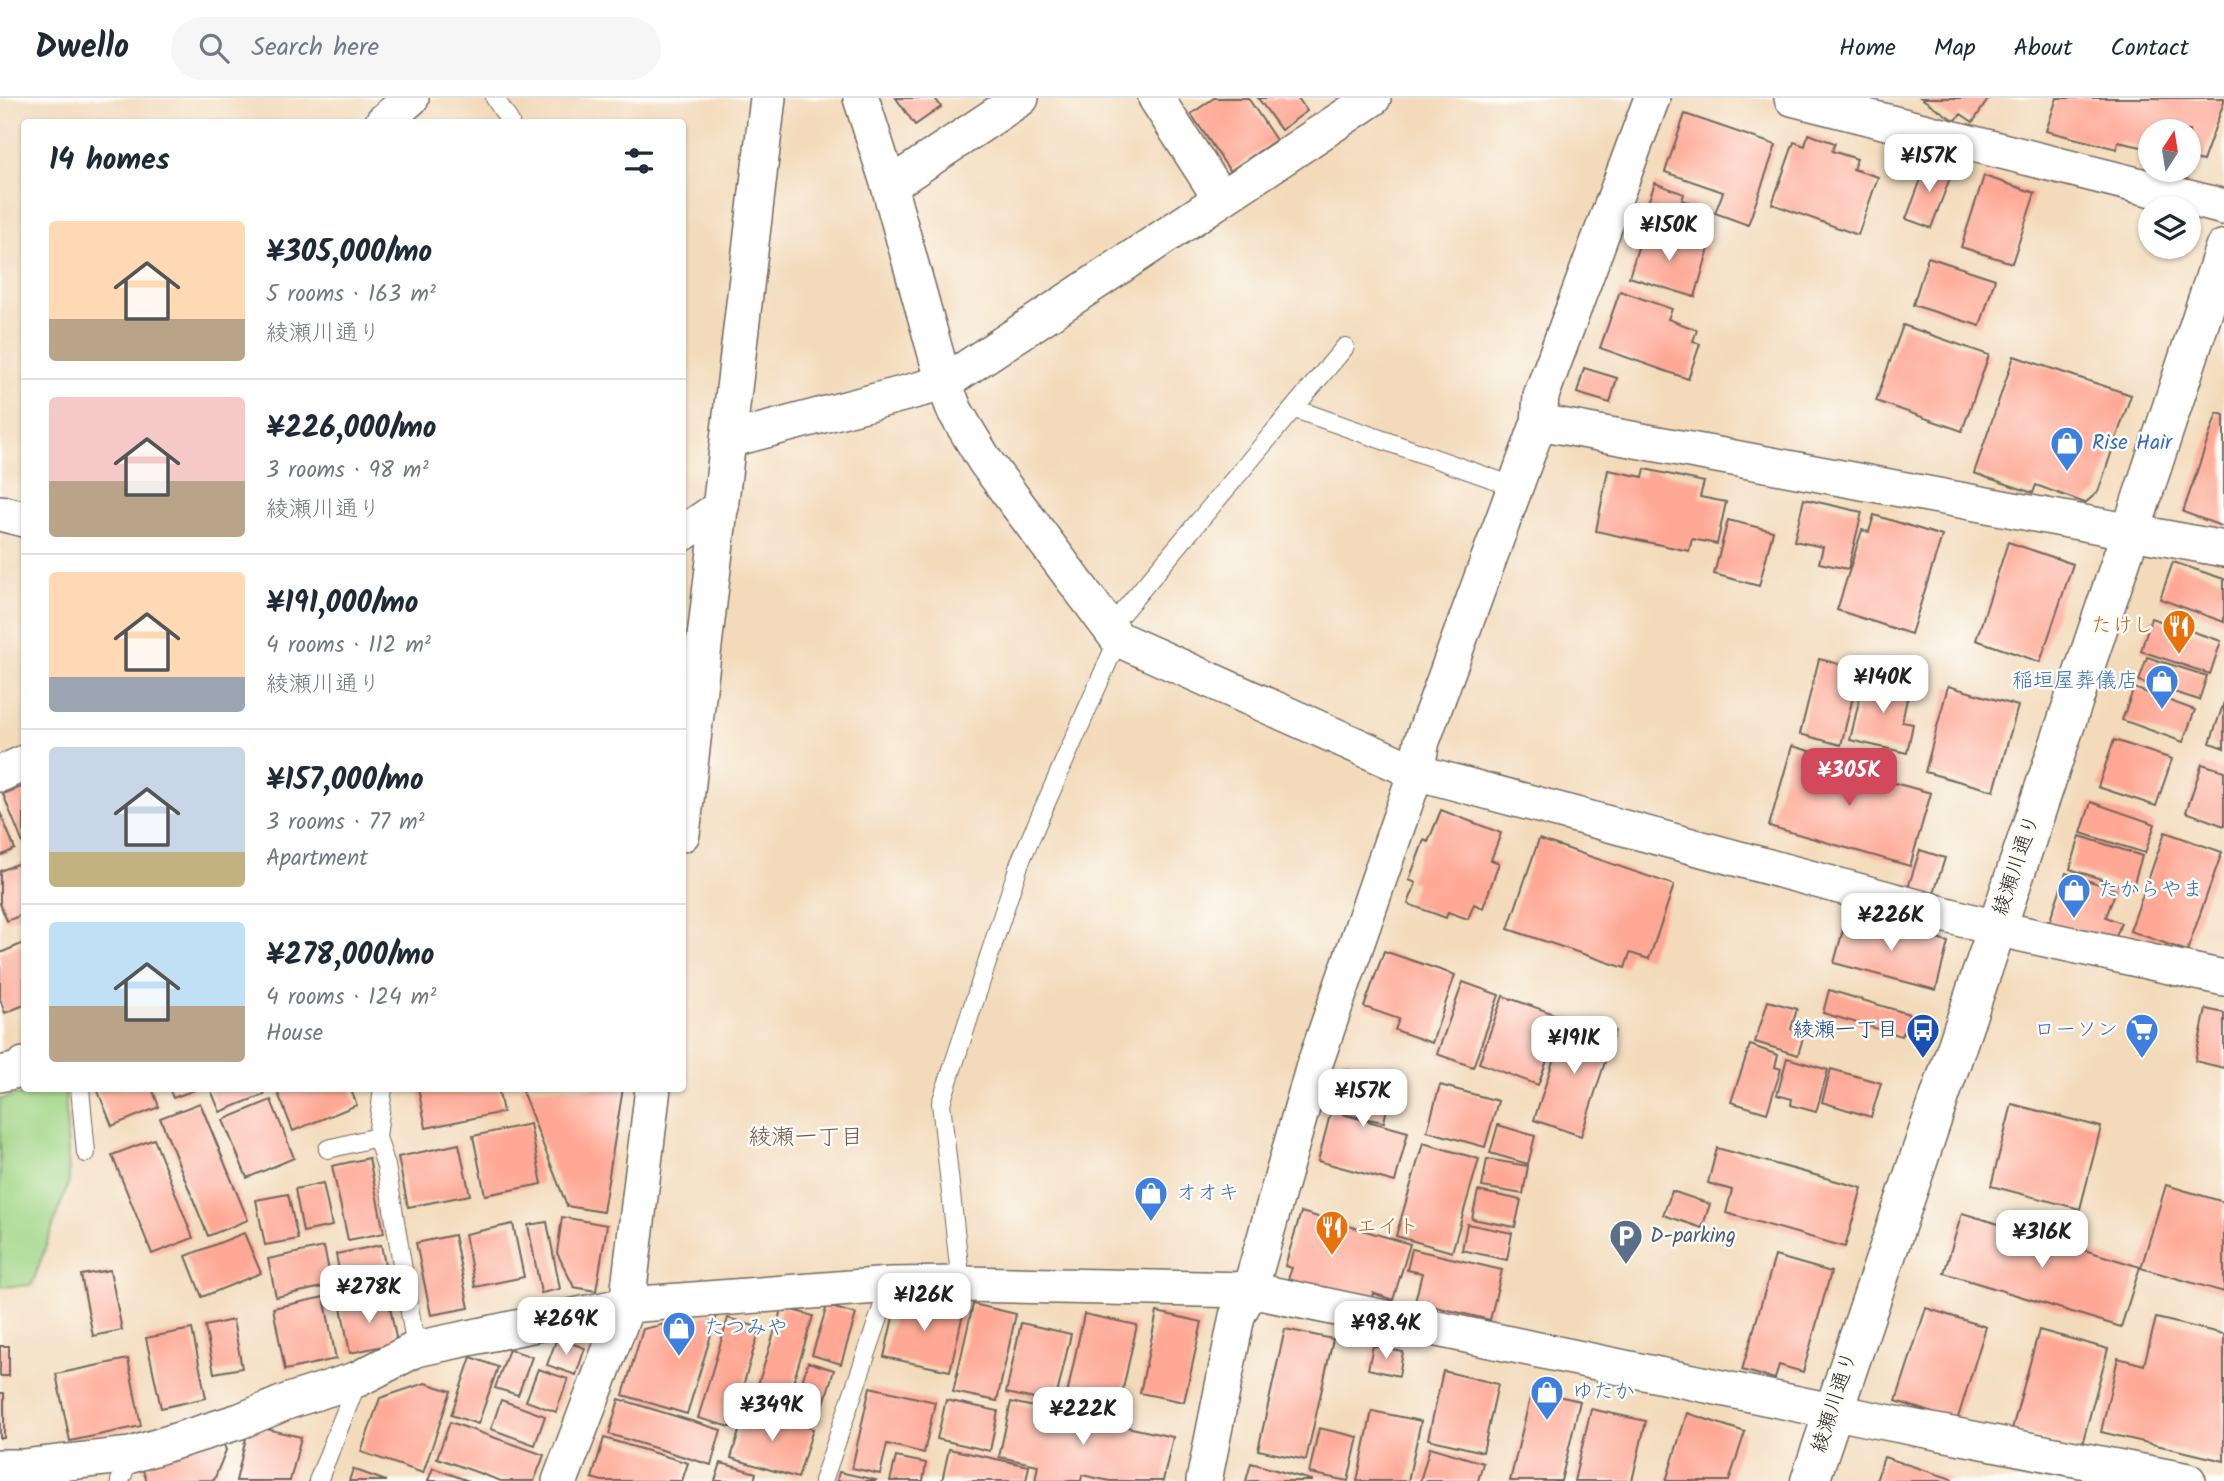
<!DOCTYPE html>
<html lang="en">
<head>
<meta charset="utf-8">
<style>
  :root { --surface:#fff; --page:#f6f6f7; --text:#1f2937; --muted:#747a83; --line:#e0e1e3; --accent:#d1495b }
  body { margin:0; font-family:Kalam,"Klee One",sans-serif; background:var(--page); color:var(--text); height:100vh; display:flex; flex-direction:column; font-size:26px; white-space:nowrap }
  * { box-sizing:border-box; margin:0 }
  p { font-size:23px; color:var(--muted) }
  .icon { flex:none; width:38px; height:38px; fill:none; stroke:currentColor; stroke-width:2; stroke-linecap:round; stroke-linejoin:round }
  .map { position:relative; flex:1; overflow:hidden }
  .drawer { position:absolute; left:21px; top:21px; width:665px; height:973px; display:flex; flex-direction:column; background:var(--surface); border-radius:7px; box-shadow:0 2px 5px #0004 }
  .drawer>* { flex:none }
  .needle { width:46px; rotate:12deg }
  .tools { position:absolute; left:2138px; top:21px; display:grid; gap:14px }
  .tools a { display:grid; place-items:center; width:63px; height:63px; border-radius:50%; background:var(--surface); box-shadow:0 2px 5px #0004; font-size:35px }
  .price { position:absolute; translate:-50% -60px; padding:0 16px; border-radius:14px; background:#fff; color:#222; font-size:23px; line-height:46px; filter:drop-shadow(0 2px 4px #0008) }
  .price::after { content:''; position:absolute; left:50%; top:42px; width:21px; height:16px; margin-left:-10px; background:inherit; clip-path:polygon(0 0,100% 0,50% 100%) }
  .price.active { background:var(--accent); color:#fff }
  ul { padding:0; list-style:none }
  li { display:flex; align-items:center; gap:21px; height:175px; padding:0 28px }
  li+li { border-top:2px solid var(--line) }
  li span { display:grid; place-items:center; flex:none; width:196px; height:140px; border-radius:7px; color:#555 }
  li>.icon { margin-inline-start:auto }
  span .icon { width:84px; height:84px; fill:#fffc; stroke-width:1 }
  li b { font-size:30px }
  h2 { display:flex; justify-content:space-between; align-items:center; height:84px; padding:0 28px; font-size:30px }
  header { display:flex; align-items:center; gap:42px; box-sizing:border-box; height:98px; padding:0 35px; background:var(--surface); border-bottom:2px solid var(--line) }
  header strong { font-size:33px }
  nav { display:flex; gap:38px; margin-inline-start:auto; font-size:24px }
  .search { width:490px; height:63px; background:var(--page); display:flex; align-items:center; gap:18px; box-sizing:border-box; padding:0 24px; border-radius:38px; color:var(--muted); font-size:26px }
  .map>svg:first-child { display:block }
  .green { fill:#a2d687; stroke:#668059; stroke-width:2 }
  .building { fill:#fea895 }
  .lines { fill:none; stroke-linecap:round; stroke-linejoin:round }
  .service-casing { stroke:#71685d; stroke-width:20 }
  .minor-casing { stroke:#71685d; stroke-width:38 }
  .tertiary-casing { stroke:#71685d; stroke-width:41 }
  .service { stroke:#fff; stroke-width:18 }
  .minor { stroke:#fff; stroke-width:35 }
  .tertiary { stroke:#fff; stroke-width:38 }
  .labels { text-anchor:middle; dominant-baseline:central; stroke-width:5; stroke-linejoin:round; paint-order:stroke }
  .shop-label { font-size:21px; fill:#366cbe; stroke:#fdfcf7; text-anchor:start }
  .food-label { font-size:21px; fill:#c56008; stroke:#fdfcf7; text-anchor:end }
  .street-label { font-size:21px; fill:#2b2b2b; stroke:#fdfcf7 }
  .transit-label { font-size:21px; fill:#164399; stroke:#fdfcf7; text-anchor:end }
  .service-label { font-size:21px; fill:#4e5e75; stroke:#fdfcf7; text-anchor:start }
  .neighbourhood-label { font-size:23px; fill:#755750; stroke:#fdfcf7 }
</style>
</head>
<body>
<header>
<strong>Dwello</strong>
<div class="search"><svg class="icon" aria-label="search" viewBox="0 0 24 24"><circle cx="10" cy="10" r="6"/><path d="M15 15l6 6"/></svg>Search here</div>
<nav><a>Home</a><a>Map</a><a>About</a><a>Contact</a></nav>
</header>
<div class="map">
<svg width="2224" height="1383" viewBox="0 0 2224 1383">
  <rect width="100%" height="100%" fill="#fdfcf7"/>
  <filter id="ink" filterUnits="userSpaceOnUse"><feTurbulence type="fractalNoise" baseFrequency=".0143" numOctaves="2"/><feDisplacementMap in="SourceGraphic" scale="14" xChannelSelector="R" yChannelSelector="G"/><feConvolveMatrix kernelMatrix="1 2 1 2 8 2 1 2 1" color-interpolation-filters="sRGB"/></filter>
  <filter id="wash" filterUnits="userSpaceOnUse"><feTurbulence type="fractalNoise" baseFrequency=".00686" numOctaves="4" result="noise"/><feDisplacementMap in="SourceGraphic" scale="28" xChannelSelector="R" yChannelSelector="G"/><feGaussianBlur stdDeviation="1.57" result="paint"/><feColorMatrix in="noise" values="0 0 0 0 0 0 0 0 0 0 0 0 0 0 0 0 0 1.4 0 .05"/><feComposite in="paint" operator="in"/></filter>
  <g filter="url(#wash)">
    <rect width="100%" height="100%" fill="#f3daba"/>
    <path class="green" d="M49 991H65L69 1083 32 1187 0 1189V1001Z"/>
    <g id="blocks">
      <path class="building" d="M896 0H935L941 9 915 27Z
        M1214 0H1248L1276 42 1230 73 1191 16Z
        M1258 0H1298L1307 13 1281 32Z
        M1921 0H1989L1973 24 1961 16 1955 23Z
        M2057 0H2224V4L2203 63 2189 60V33H2151V51L2118 44 2117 51 2046 33Z
        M1685 16 1776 47 1748 127 1715 115 1723 94 1665 74Z
        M1808 36 1835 45 1832 53 1857 61 1853 71 1878 79 1858 137 1772 106 1794 44 1805 48Z
        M1928 63 1953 72 1931 130 1906 121Z
        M1984 78 2035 95 2012 165 1961 149Z
        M1655 85 1684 96 1682 102 1709 112 1701 133 1645 113Z
        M1644 130 1709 150 1695 199 1629 179Z
        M1928 159 1995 181 1980 228 1913 207Z
        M1620 193 1672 211 1668 221 1697 232 1693 243 1700 246 1688 281 1600 250Z
        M1903 227 1989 257 1962 333 1876 303Z
        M2014 258 2131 297 2098 394 2085 405 2036 387 2033 395 1974 375Z
        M1584 270 1617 280 1610 305 1577 295Z
        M2217 315 2224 317V429L2183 414Z
        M1645 371 1704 384 1700 399 1726 404 1717 446 1692 441 1689 453 1596 433 1608 372 1643 379Z
        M1804 401 1862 414 1848 471 1819 465 1823 449 1794 443Z
        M1874 417 1942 438 1911 536 1837 512 1862 432 1869 434Z
        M1728 422 1773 433 1759 488 1714 476Z
        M2008 444 2073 466 2040 564 1976 542Z
        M2173 464 2224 481V524L2160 501Z
        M2151 520 2221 543 2210 576 2141 553Z
        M2147 559 2207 578 2199 602 2139 583Z
        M1819 561 1860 571 1841 647 1800 636Z
        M1865 577 1910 587 1902 624 1913 626 1907 655 1850 642Z
        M1948 588 2018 608 1994 693 1925 674Z
        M2134 590 2195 612 2183 644 2122 622Z
        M2224 604V650L2210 645Z
        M2114 642 2172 661 2156 708 2098 689Z
        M1792 648 1835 660 1832 668 1931 695 1910 768 1769 728Z
        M2202 666 2224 673V728L2186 714Z
        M24 688V748L3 696Z
        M2091 704 2155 726 2145 755 2081 735Z
        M1441 712 1501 735 1491 762 1499 765 1483 810 1474 806 1468 821 1448 814 1446 820 1408 806 1416 785 1409 782 1424 742 1428 744Z
        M0 714 15 751 0 758Z
        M2165 734 2222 754 2187 853 2130 833Z
        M2080 738 2142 758 2132 791 2070 771Z
        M1539 741 1674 787 1649 861 1630 855 1625 870 1508 831Z
        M1920 752 1945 760 1933 798 1908 790Z
        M24 763V816L7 823 0 806V773Z
        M2066 775 2116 792 2106 819 2121 825 2113 847 2049 825Z
        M1847 817 1948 844 1936 892 1834 865Z
        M24 845V907L5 915 0 901V855Z
        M1384 853 1455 877 1432 945 1395 932 1399 921 1364 909Z
        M1463 884 1499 897 1473 969 1437 956Z
        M1829 892 1909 916 1902 938 1823 915Z
        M1503 898 1563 919 1538 987 1479 965Z
        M1768 903 1797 911 1791 931 1804 936 1798 957 1755 944Z
        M2206 911 2224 915V970L2195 963Z
        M1568 917 1615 933 1581 1038 1534 1022Z
        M1750 947 1778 957 1775 969 1781 971 1767 1015 1731 1004Z
        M1787 960 1828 972 1816 1014 1791 1007 1792 1001 1777 997Z
        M1344 971 1393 982 1384 1024 1342 1016 1408 1034 1395 1084 1318 1063 1331 1013 1335 1014Z
        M1831 971 1881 985 1871 1019 1822 1004Z
        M1440 987 1498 1003 1485 1049 1427 1033Z
        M103 990H152L159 1009 112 1028 98 993Z
        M169 990H197V991L173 1000Z
        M210 990H262L265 996 220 1014Z
        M276 990H350L357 1007 293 1033Z
        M418 990H498L503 1014 426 1030Z
        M521 990H623L603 1114 567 1108Z
        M271 1002 294 1060 247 1080 223 1022Z
        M200 1005 248 1122 208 1138 160 1020Z
        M2012 1006 2101 1029 2080 1111 1991 1088Z
        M530 1026 542 1086 485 1097 473 1038Z
        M1498 1027 1535 1038 1528 1066 1490 1055Z
        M154 1041 193 1140 152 1156 112 1057Z
        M1423 1045 1479 1061 1452 1154 1396 1138Z
        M459 1046 470 1097 408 1109 398 1059Z
        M1717 1050 1862 1090 1845 1149 1726 1115 1732 1092 1708 1085Z
        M369 1060 384 1135 348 1142 332 1068Z
        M1487 1061 1528 1068 1523 1096 1482 1089Z
        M323 1085 332 1128 303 1134 295 1091Z
        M2166 1087 2224 1104V1194L2141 1170Z
        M1478 1093 1521 1102 1515 1129 1472 1121Z
        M1672 1093 1710 1106 1702 1130 1663 1117Z
        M288 1096 298 1141 265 1147 256 1102Z
        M1301 1114 1410 1146 1393 1202 1373 1195 1370 1206 1288 1181 1292 1170 1285 1168Z
        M1962 1115 2140 1169 2121 1229 1944 1175Z
        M562 1119 607 1127 596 1193 574 1189 557 1155Z
        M547 1124 560 1191 541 1195 528 1127Z
        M513 1126 524 1179 475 1189 465 1136Z
        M1467 1126 1512 1135 1507 1162 1462 1152Z
        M244 1135 261 1175 202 1199 186 1158Z
        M454 1137 469 1210 431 1217 416 1145Z
        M381 1147 389 1186 343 1195 336 1156Z
        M324 1149 332 1187 276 1199 268 1161Z
        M1412 1151 1502 1172 1490 1222 1415 1204 1422 1175 1407 1172Z
        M1775 1158 1831 1174 1803 1274 1779 1267 1775 1281 1742 1272Z
        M110 1172 122 1232 93 1238 81 1177Z
        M898 1197 964 1211 950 1273 884 1259Z
        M324 1199 336 1261 285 1272 273 1210Z
        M388 1199 397 1245 350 1255 341 1209Z
        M973 1206 1016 1216 997 1303 953 1294Z
        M827 1208 856 1216 841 1266 812 1257Z
        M782 1209 813 1218 784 1315 752 1306Z
        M1926 1210 1986 1229 1957 1323 1896 1303Z
        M718 1214 687 1316 623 1297 643 1231Z
        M1157 1214 1202 1224 1184 1304 1140 1295Z
        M1084 1216 1137 1227 1117 1318 1065 1306Z
        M728 1220 760 1230 731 1329 698 1320Z
        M2156 1220 2224 1236V1363L2101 1334 2118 1260 2144 1267Z
        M233 1222 242 1270 214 1275 205 1228Z
        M1021 1225 1071 1236 1055 1305 1006 1295Z
        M192 1231 206 1300 161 1310 146 1240Z
        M1285 1231 1333 1241 1306 1362 1258 1352Z
        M2039 1232 2108 1251 2081 1350 2012 1331Z
        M557 1240 585 1250 576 1277 547 1267Z
        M0 1248H9V1278H0Z
        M1373 1248 1403 1254 1399 1278 1368 1271Z
        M509 1251 532 1259 518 1297 495 1290Z
        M471 1259 498 1269 478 1326 451 1317Z
        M128 1261 141 1328 70 1343 56 1276Z
        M808 1264 834 1272 819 1322 793 1314Z
        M538 1271 568 1281 556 1314 526 1303Z
        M1443 1273 1498 1286 1483 1354 1428 1341Z
        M425 1285 451 1293 423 1375 361 1354 380 1300Z
        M870 1289 935 1304 924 1355 887 1346 880 1376 852 1370Z
        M1532 1292 1580 1303 1561 1383H1510Z
        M0 1295H4V1340H0Z
        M619 1301 721 1332 711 1367 609 1336Z
        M501 1302 545 1318 535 1347 491 1331Z
        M946 1302 998 1313 990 1353 937 1341Z
        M1011 1304 1173 1339 1163 1383H1110L1082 1377 1081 1383H1035L1038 1367 999 1359Z
        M746 1310 813 1331 798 1380 731 1360Z
        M1591 1311 1646 1323 1632 1383H1574Z
        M1372 1313 1421 1323 1408 1383H1357Z
        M1687 1315 1745 1334 1729 1383H1666Z
        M450 1324 544 1357 534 1383H501L437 1360Z
        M249 1327 301 1339 290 1383H236Z
        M1319 1330 1358 1339 1348 1383 1309 1375Z
        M220 1336 226 1352 214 1382 147 1383 142 1370Z
        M604 1340 688 1365 682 1383H602L592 1380Z
        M1430 1349 1483 1365 1478 1383H1420Z
        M949 1351 1029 1368 1026 1383H942Z
        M896 1359 926 1365 923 1383H890Z
        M1884 1359 1952 1381 1951 1383H1876Z
        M721 1365 756 1375 754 1383H715Z
        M1251 1365 1311 1382V1383H1246Z
        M433 1370 469 1383H428Z
        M353 1371 386 1383H349Z
        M839 1374 876 1382 875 1383H837Z"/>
    </g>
  </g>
  <g filter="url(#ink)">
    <use href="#blocks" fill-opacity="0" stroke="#71685d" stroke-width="2"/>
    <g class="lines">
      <defs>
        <path id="service" d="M495 0 510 24
          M1295 311 1516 389
          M1110 529 1345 249
          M80 990 86 1055
          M383 990 377 1039 386 1068 416 1251
          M328 1051 377 1039
          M961 1186 941 1005 1020 764 1118 541
          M120 1383 131 1357
          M318 1383 358 1282
          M823 1383 890 1187"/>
        <path id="minor" d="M861 0 889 88 944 285 955 313 985 363 1118 541 1416 674 1995 830 2224 880
          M1156 0 1221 101
          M1792 0 2224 109
          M383 24 411 0
          M889 88 1021 0
          M1539 324 2224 451
          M728 342 944 285 1373 0
          M0 415 24 421
          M682 436 721 409
          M0 676 24 665
          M682 736 768 0
          M0 976 18 972 24 967
          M0 1369H24L131 1357 240 1323 289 1303 358 1281 416 1251 627 1207 890 1187 961 1186 1250 1192 1870 1321 2188 1383
          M560 1383 627 1207 653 990
          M1204 1383 1237 1218 1250 1192 1313 971 1416 674 1422 643 1539 324 1541 298 1652 0"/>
        <path id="tertiary" d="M1810 1383 2131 433 2224 151"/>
      </defs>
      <use href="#service" class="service-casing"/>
      <use href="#minor" class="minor-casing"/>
      <use href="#tertiary" class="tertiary-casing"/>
      <use href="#service" class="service"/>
      <use href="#minor" class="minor"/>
      <use href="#tertiary" class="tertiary"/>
    </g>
  </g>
  <defs>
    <symbol id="shop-pin" viewBox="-11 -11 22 30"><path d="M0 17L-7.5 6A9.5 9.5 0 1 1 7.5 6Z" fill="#3f7fe0" stroke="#fdfcf7"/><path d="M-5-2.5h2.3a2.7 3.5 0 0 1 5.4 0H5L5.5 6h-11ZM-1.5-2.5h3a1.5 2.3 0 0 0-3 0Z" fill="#fff"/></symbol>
    <symbol id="restaurant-pin" viewBox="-11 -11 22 30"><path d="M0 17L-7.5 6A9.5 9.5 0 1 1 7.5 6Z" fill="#e8710a" stroke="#fdfcf7"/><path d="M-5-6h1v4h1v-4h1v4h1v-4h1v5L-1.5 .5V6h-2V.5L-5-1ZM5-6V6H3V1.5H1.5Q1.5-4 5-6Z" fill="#fff"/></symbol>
    <symbol id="bus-pin" viewBox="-11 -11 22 30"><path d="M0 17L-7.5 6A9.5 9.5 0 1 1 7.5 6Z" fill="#1a4fb4" stroke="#fdfcf7"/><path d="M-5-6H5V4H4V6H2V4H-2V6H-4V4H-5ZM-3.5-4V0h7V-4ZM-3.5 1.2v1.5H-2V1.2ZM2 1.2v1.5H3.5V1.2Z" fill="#fff"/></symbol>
    <symbol id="supermarket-pin" viewBox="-11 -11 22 30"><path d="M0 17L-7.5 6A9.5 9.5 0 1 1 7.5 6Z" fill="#3f7fe0" stroke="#fdfcf7"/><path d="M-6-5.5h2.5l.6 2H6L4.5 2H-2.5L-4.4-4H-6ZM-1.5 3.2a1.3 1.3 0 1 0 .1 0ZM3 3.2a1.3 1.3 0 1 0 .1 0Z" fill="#fff"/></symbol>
    <symbol id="parking-pin" viewBox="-11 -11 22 30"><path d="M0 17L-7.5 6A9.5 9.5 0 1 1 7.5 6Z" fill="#5c6f8a" stroke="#fdfcf7"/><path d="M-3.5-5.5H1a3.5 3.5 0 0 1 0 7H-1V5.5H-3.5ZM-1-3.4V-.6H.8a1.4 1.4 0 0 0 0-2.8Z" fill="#fff"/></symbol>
  </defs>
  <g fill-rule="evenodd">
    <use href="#shop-pin" x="2048" y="326" width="38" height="52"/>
    <use href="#restaurant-pin" x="2160" y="509" width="38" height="52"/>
    <use href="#shop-pin" x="2143" y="564" width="38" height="52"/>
    <use href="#shop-pin" x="2055" y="773" width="38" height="52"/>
    <use href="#bus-pin" x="1904" y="913" width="38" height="52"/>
    <use href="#supermarket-pin" x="2123" y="913" width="38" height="52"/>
    <use href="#shop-pin" x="1132" y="1076" width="38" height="52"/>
    <use href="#restaurant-pin" x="1313" y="1110" width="38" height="52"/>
    <use href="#parking-pin" x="1607" y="1119" width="38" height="52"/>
    <use href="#shop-pin" x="660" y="1211" width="38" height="52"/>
    <use href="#shop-pin" x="1528" y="1275" width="38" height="52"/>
  </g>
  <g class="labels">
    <g class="shop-label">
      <text x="2092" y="345">Rise Hair</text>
      <text x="2138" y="583" text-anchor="end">稲垣屋葬儀店</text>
      <text x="2098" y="792">たからやま</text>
      <text x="2118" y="932" text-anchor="end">ローソン</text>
      <text x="1176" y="1095">オオキ</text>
      <text x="704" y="1230">たつみや</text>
      <text x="1572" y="1294">ゆたか</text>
    </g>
    <g class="food-label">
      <text x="2154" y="528">たけし</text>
      <text x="1356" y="1129" text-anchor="start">エイト</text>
    </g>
    <g class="street-label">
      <text transform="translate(2017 767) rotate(-71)">綾瀬川通り</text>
      <text transform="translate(1835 1304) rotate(-72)">綾瀬川通り</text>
    </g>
    <g class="transit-label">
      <text x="1898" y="932">綾瀬一丁目</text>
    </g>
    <g class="service-label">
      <text x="1650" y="1138">D-parking</text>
    </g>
    <g class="neighbourhood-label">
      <text x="806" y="1040">綾瀬一丁目</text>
    </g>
  </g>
</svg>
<div class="tools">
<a><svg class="needle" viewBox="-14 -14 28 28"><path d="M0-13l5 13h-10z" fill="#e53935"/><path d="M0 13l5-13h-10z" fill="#747a83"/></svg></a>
<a><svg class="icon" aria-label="layers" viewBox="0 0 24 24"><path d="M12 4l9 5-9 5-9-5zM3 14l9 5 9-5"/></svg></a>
</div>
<b class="price" style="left:1929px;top:96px">¥157K</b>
<b class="price" style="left:1669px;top:165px">¥150K</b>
<b class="price" style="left:1883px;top:617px">¥140K</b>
<b class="price active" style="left:1849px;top:710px">¥305K</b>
<b class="price" style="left:1891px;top:855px">¥226K</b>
<b class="price" style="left:1574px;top:978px">¥191K</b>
<b class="price" style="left:1363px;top:1031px">¥157K</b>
<b class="price" style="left:2042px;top:1172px">¥316K</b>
<b class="price" style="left:369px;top:1227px">¥278K</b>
<b class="price" style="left:924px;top:1235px">¥126K</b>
<b class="price" style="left:566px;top:1259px">¥269K</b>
<b class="price" style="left:1386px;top:1263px">¥98.4K</b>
<b class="price" style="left:772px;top:1345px">¥349K</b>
<b class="price" style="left:1083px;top:1349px">¥222K</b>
<section class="drawer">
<h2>14 homes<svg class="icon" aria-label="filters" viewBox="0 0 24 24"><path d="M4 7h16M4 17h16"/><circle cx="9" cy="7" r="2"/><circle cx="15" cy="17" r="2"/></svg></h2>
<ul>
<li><span style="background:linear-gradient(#ffd9b3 70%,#b9a48a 0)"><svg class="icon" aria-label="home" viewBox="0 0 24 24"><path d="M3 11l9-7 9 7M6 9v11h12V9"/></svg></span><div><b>¥305,000/mo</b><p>5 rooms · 163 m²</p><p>綾瀬川通り</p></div></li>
<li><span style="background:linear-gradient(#f6c9c9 60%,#b9a48a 0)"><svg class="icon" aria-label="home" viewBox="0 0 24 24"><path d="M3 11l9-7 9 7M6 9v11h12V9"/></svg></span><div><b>¥226,000/mo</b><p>3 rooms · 98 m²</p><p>綾瀬川通り</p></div></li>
<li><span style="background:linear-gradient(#ffd9b3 75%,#9aa5b1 0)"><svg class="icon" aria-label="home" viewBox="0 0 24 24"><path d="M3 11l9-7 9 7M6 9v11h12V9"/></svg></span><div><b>¥191,000/mo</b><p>4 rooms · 112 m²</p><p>綾瀬川通り</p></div></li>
<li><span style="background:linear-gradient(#c9d6e8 75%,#c2b280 0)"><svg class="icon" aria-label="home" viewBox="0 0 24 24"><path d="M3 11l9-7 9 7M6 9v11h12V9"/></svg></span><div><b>¥157,000/mo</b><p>3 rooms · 77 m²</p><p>Apartment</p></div></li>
<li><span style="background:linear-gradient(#bfe0f5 60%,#b9a48a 0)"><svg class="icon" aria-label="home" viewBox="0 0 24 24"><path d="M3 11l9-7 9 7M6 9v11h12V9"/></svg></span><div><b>¥278,000/mo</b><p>4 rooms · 124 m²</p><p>House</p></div></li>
</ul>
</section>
</div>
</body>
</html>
